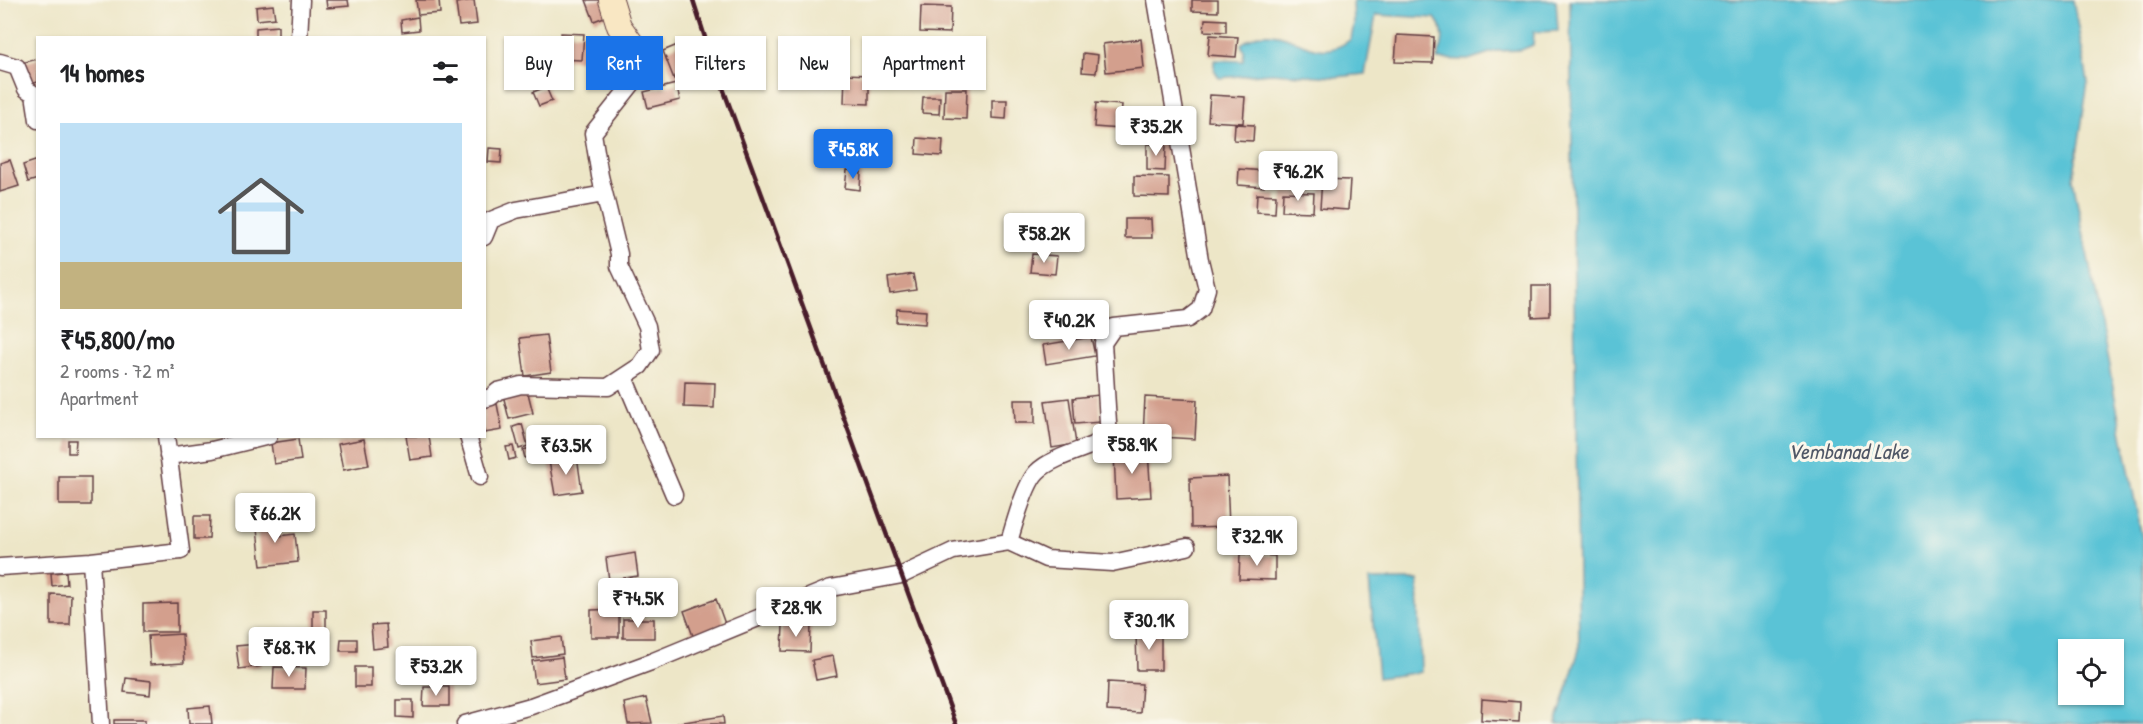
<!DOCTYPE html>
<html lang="en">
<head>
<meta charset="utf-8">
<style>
  :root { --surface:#fff; --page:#f2f2f2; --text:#202124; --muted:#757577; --accent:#1a73e8 }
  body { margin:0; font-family:"Patrick Hand",sans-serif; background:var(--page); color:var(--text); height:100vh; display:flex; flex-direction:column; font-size:22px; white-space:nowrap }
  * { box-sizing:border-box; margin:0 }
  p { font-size:20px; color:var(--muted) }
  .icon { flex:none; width:33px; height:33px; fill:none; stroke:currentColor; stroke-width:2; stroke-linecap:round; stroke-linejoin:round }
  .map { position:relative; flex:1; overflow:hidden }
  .drawer { position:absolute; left:36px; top:36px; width:450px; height:402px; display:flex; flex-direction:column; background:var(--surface); border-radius:0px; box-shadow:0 2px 4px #0004 }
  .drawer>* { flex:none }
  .top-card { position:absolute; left:504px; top:36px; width:570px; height:54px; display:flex; gap:12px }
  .fabs { position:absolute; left:2058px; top:639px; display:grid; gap:12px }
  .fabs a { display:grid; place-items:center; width:66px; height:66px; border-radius:0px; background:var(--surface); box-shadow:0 2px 4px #0004; font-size:30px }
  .price { position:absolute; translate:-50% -51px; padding:0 14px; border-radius:6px; background:#fff; color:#222; font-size:20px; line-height:39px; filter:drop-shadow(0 2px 3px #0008) }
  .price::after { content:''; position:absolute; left:50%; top:36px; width:18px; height:14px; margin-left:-9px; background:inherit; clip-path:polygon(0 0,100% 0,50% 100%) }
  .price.selected { background:var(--accent); color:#fff }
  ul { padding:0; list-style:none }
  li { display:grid; align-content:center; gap:12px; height:318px; padding:0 24px }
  li span { display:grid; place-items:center; height:186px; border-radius:0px; color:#555 }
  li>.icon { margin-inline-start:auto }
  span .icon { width:108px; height:108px; fill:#fffc; stroke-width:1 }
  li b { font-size:26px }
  h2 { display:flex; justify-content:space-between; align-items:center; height:72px; padding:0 24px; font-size:26px }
  .chip { padding:0 21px; border-radius:0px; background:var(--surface); box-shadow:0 2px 4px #0004; font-size:21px; line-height:54px }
  .chip.selected { background:var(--accent); color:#fff }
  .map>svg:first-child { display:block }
  .water { fill:#5ac3d6; stroke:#527180; stroke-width:1.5; fill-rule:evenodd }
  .building { fill:#d39f8d }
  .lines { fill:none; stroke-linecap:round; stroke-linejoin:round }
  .street-casing { stroke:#623d42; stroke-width:19 }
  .secondary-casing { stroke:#623d42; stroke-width:26 }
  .street { stroke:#fff; stroke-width:16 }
  .secondary { stroke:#f9e7c3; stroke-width:24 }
  .rail { stroke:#4a1f2b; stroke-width:4.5 }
  .labels { text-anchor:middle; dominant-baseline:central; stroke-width:6; stroke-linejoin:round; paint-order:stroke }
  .water-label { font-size:22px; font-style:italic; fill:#505867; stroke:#fbf7ec }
</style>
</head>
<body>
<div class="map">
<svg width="2143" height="724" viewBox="0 0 2143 724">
  <rect width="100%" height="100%" fill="#fbf7ec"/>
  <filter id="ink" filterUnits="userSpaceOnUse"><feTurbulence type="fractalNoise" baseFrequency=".0167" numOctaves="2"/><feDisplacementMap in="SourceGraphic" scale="12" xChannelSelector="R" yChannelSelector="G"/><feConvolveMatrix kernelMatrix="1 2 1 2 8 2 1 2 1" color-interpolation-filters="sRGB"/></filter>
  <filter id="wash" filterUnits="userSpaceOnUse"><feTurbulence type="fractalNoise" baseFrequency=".008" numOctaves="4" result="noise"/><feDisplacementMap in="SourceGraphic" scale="24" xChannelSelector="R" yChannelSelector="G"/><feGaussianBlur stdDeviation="1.35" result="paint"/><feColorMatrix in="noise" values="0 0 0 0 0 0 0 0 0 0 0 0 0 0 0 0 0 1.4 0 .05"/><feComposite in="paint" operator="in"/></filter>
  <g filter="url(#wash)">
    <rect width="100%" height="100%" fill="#ede6c7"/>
    <path class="water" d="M1353 0H1556L1558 31 1534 32 1533 45 1521 50 1496 51 1468 60 1437 59C1444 43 1446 32 1435 18L1376 15 1365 74 1336 77 1271 73 1219 78 1214 69V60L1243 61 1244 51 1241 44C1247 40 1255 35 1262 34 1295 30 1316 67 1351 39L1354 24Z
      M1570 0H2073L2088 82 2073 180 2143 543V724H1556L1579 650ZM2068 650H2114V694H2068Z
      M1369 580H1418L1421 672 1378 678Z"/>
    <g id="blocks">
      <path class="building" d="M326 0H348L349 6 327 8Z
        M416 0H439L440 13 418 15Z
        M474 0 477 24 459 26 456 3Z
        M586 0H607L612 14 594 21Z
        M1192 0H1218V12L1192 11Z
        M273 5 275 18 257 20 256 7Z
        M921 6 951 7 950 33 920 32Z
        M418 17 419 30 402 32 401 20Z
        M1205 19 1226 20V32L1204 31Z
        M278 26V38H256V28Z
        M561 33 584 34 582 60 559 59Z
        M1210 35 1238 37 1236 57 1208 55Z
        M1397 35 1434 37 1433 63 1395 62Z
        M623 37 632 60 615 67 606 44Z
        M1141 39 1144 68 1106 72 1103 44Z
        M687 41 699 70 674 79 663 51Z
        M1083 53 1098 55 1096 73 1082 72Z
        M38 59V82L26 85 21 63Z
        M613 65 614 74 594 78 592 69Z
        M845 74 869 75V104L844 103Z
        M676 84 680 100 648 108 644 92Z
        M546 87 552 101 539 106 533 92Z
        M945 89H967L966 119 944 118Z
        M1210 95 1245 97 1243 123 1208 121Z
        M923 97H940L939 114 922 113Z
        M992 100H1007L1006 119 992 118Z
        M1096 103 1122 105 1120 129 1094 127Z
        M1235 124 1254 125 1253 141 1234 140Z
        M917 138 943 140 942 156 916 154Z
        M1147 144H1166L1165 171 1147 170Z
        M489 148 502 149 501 163 488 162Z
        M10 160 19 186 0 192V163Z
        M38 160V179L28 182 23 165Z
        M1239 169 1265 171 1264 187 1238 185Z
        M847 170 861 172 860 190 845 188Z
        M1134 176 1169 177V197L1134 196Z
        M1322 179 1350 180 1348 210 1320 208Z
        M1283 192 1314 193 1313 212 1282 211Z
        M1257 194 1276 195 1275 213 1256 212Z
        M1125 219H1151L1152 238H1125Z
        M1032 254 1057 256 1055 274 1030 272Z
        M913 274 916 290 890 294 888 278Z
        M1532 286H1550V316L1532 317Z
        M897 309 926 311 925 324 896 322Z
        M546 335 551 372 525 376 520 338Z
        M1091 337 1095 356 1046 364 1043 345Z
        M685 382 715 383 714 408 684 407Z
        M527 389 533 413 509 419 503 395Z
        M1099 395 1101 422 1075 424 1073 398Z
        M1145 397 1197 400 1195 439 1143 436Z
        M1069 398 1076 444 1052 448 1045 401Z
        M1014 400H1035V423H1015Z
        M497 404 502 430 484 433V406Z
        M522 424 528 446 519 449 513 427Z
        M406 436H429L432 457 410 460Z
        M298 439 301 460 274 464 271 443Z
        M364 439 369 465 343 470 338 444Z
        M68 440H76L75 453H68Z
        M542 445 544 453 525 458 523 450Z
        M513 446 516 458 509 460 506 447Z
        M1148 451 1151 497 1116 499 1114 453Z
        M577 457 582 491 555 495 549 461Z
        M1227 476 1229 527 1191 528 1190 478Z
        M59 477H91V505H59Z
        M194 516H210L209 539H194Z
        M278 517 279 536 295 534 298 562 261 566 256 519Z
        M635 553 638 576 609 580 606 558Z
        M1240 554 1275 556V580L1239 579Z
        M66 572 67 584 52 586 51 573Z
        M51 594 71 595 70 625H51Z
        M716 599 725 624 693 636 684 611Z
        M177 603V632H143V604Z
        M619 609V637H591V610Z
        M313 610H326V632H313Z
        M623 619H654V638H623Z
        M386 624 388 647 373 649 371 625Z
        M783 624 811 625 810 652 782 651Z
        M1136 632H1161V670H1137Z
        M182 634 184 663 150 665 148 636Z
        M561 637 563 654 533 658 531 641Z
        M341 639H357V651H340Z
        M258 644 261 666 239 669 236 646Z
        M833 656 837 676 816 680 812 660Z
        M562 657 565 679 535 683 532 661Z
        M274 667 306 668 305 689H273Z
        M355 667H371V687H355Z
        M126 678 151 681 150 695 124 692Z
        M1108 682 1142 684 1140 713 1107 711Z
        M424 687H449V706H423Z
        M646 698 652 723 628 724 624 703Z
        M1482 699 1520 702 1519 722 1481 720Z
        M397 700H413V718L397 717Z
        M210 706 212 724H189L188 708Z
        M723 716 724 724H678V723Z
        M114 720H145V724H114Z"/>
    </g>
  </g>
  <g filter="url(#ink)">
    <use href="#blocks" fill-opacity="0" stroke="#623d42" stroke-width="1.5"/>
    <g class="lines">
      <defs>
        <path id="street" d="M299 38 301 0
          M0 62 17 67 26 89 34 94 38 120
          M484 237 491 220 516 210 604 194
          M624 377 674 495
          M484 399 491 397 498 391 521 385 608 387 640 366 651 350 647 326 619 266V254L600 176 593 133 647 65
          M468 436 480 477
          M168 456 212 450 269 436
          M1009 542C1014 525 1025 484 1037 472 1051 457 1090 448 1109 438L1103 343 1114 327 1188 319 1201 309 1207 289 1200 260 1156 0
          M91 561 101 724
          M0 567 91 561 181 551 166 436
          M465 724 531 706 651 662 831 588 902 575 953 551 1009 542 1046 559 1112 563 1187 547"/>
        <path id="secondary" d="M611 0 619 26 647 65"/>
      </defs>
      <use href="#street" class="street-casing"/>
      <use href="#secondary" class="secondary-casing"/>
      <use href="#street" class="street"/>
      <use href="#secondary" class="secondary"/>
      <path class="rail" d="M693 0 709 50 956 724"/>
    </g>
  </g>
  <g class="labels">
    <g class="water-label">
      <text x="1848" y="451">Vembanad Lake</text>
    </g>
  </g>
</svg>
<div class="fabs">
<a><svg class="icon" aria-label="locate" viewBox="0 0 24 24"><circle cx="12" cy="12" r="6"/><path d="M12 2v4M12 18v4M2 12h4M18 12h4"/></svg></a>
</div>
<b class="price" style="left:1156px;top:157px">₹35.2K</b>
<b class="price selected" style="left:853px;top:180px">₹45.8K</b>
<b class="price" style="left:1298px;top:202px">₹96.2K</b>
<b class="price" style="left:1044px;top:264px">₹58.2K</b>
<b class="price" style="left:1069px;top:351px">₹40.2K</b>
<b class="price" style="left:1132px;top:475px">₹58.9K</b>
<b class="price" style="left:566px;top:476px">₹63.5K</b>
<b class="price" style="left:275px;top:544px">₹66.2K</b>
<b class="price" style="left:1257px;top:567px">₹32.9K</b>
<b class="price" style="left:638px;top:629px">₹74.5K</b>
<b class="price" style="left:796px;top:638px">₹28.9K</b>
<b class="price" style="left:1149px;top:651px">₹30.1K</b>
<b class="price" style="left:289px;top:678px">₹68.7K</b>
<b class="price" style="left:436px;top:697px">₹53.2K</b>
<div class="top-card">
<a class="chip">Buy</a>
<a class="chip selected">Rent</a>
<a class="chip">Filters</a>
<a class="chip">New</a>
<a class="chip">Apartment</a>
</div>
<section class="drawer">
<h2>14 homes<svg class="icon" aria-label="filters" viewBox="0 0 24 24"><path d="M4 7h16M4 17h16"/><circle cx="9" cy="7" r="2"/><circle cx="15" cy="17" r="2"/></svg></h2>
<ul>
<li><span style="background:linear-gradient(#bfe0f5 75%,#c2b280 0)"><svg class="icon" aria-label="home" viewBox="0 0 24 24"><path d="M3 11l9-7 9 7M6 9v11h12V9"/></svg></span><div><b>₹45,800/mo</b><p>2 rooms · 72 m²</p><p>Apartment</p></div></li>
</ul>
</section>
</div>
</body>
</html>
